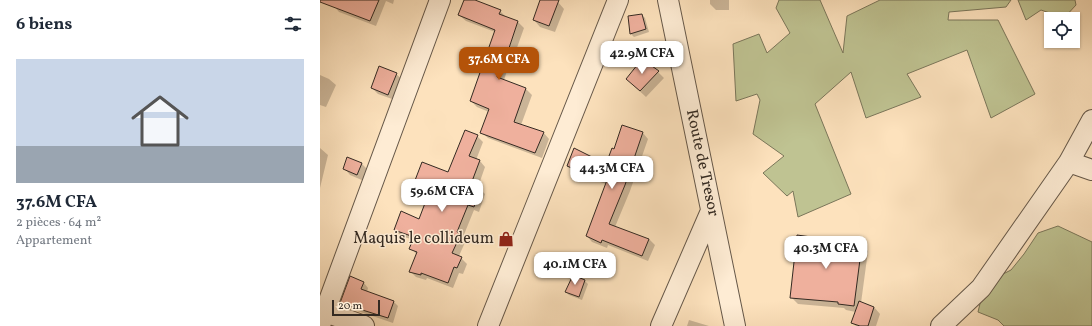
<!DOCTYPE html>
<html lang="fr">
<head>
<meta charset="utf-8">
<style>
  :root { --surface:#fff; --page:#f2f2f3; --text:#1f2937; --muted:#747a83; --accent:#b45309 }
  body { margin:0; font-family:Vollkorn,serif; background:var(--page); color:var(--text); height:100vh; display:flex; flex-direction:column; font-size:15px; white-space:nowrap }
  * { box-sizing:border-box; margin:0 }
  p { font-size:13px; color:var(--muted) }
  .icon { flex:none; width:22px; height:22px; fill:none; stroke:currentColor; stroke-width:2; stroke-linecap:round; stroke-linejoin:round }
  .map { position:relative; flex:1; overflow:hidden }
  .panel { display:flex; flex-direction:column; background:var(--surface); width:320px }
  .panel>* { flex:none }
  .fabs { position:absolute; left:724px; top:12px; display:grid; gap:8px }
  .fabs a { display:grid; place-items:center; width:36px; height:36px; border-radius:0px; background:var(--surface); box-shadow:0 1px 3px #0004; font-size:20px }
  .scale { position:absolute; left:12px; bottom:10px; width:48px; box-sizing:border-box; padding-left:4px; border:2px solid #342a22; border-top:0; font-size:11px; line-height:14px; white-space:nowrap; color:#342a22; -webkit-text-stroke:3px #feecd4; paint-order:stroke }
  .price { position:absolute; translate:-50% -34px; padding:0 9px; border-radius:8px; background:#fff; color:#222; font-size:13px; line-height:26px; filter:drop-shadow(0 1px 2px #0008) }
  .price::after { content:''; position:absolute; left:50%; top:24px; width:12px; height:9px; margin-left:-6px; background:inherit; clip-path:polygon(0 0,100% 0,50% 100%) }
  .price.selected { background:var(--accent); color:#fff }
  ul { padding:0; list-style:none }
  li { display:grid; align-content:center; gap:8px; height:212px; padding:0 16px }
  li span { display:grid; place-items:center; height:124px; border-radius:0px; color:#555 }
  li>.icon { margin-inline-start:auto }
  span .icon { width:72px; height:72px; fill:#fffc; stroke-width:1 }
  li b { font-size:17px }
  h2 { display:flex; justify-content:space-between; align-items:center; height:48px; padding:0 16px; font-size:17px }
  main { display:flex; flex:1; min-height:0 }
  .map>svg:first-child { display:block }
  .green { fill:#bfc392; stroke:#7a765a }
  .shadow { fill:#0003 }
  .building { fill:#efb09d; stroke:#342a22 }
  .lines { fill:none; stroke-linecap:round; stroke-linejoin:round }
  .minor-casing { stroke:#665849; stroke-width:22 }
  .minor { stroke:#feecd4; stroke-width:20 }
  .labels { text-anchor:middle; dominant-baseline:central; stroke-width:3; stroke-linejoin:round; paint-order:stroke }
  .street-label { font-size:16px; fill:#342a22; stroke:#feecd4 }
  .poi-label { font-size:16px; fill:#342a22; stroke:#feecd4; text-anchor:end }
</style>
</head>
<body>
<main>
<section class="panel">
<h2>6 biens<svg class="icon" aria-label="filters" viewBox="0 0 24 24"><path d="M4 7h16M4 17h16"/><circle cx="9" cy="7" r="2"/><circle cx="15" cy="17" r="2"/></svg></h2>
<ul>
<li><span style="background:linear-gradient(#c9d6e8 70%,#9aa5b1 0)"><svg class="icon" aria-label="home" viewBox="0 0 24 24"><path d="M3 11l9-7 9 7M6 9v11h12V9"/></svg></span><div><b>37.6M CFA</b><p>2 pièces · 64 m²</p><p>Appartement</p></div></li>
</ul>
</section>
<div class="map">
<svg width="772" height="326" viewBox="0 0 772 326">
  <rect width="100%" height="100%" fill="#fde2bd"/>
  <filter id="stains"><feTurbulence type="fractalNoise" baseFrequency=".005" numOctaves="4"/><feColorMatrix values="0 0 0 0 .2 0 0 0 0 .09 0 0 0 0 .02 0 0 0 .5 -.17"/></filter>
  <radialGradient id="worn" r=".72"><stop offset=".6" stop-color="#630" stop-opacity="0"/><stop offset="1" stop-color="#630" stop-opacity=".3"/></radialGradient>
  <path class="green" d="M459 0H500L523 53 527 16 560 0H691L686 7 629 12 628 20H678L715 94 671 118 647 50 587 74 601 97 546 118 531 72 495 104 531 194 478 217 473 191 467 196 443 173 464 156 433 134 440 100 437 94 416 101 413 44 439 34 447 53 470 33 456 8Z
    M698 0H755L756 5 744 18 721 10 706 20Z
    M738 226 772 242V326H684L678 320 658 312 665 283 691 270 704 254 718 233Z"/>
  <path class="shadow" d="M17 0H74L73 4 66 1 56 26 19 12 14 6Z
    M145 0H153L180 11 186 17V18L198 22 204 28 194 56H192L184 80 206 89 212 95 201 125 223 132 229 139 222 158 168 138 161 132 169 112 157 107 151 101 175 32 146 21 139 15Z
    M222 0H232L238 2 244 9 235 32 220 27 214 20Z
    M390 0H409V10H396L390 4Z
    M322 15 325 18 329 32 314 37 311 34 309 17Z
    M322 60 338 72 344 78 326 97 314 86Z
    M76 74 83 80 75 100 58 94 52 88Z
    M0 75 9 79 16 85 6 107 0 105Z
    M303 126 323 133 328 139 310 191 295 227 329 239 335 245 328 261 288 245 287 248 272 242 267 236 287 184 276 181 254 171 248 166 287 165 295 150Z
    M157 136 163 142 156 160 160 161 165 167 158 187 165 194 159 212 154 210 143 237 146 240 139 256 147 264 143 274 139 273 133 288 107 278 106 280 96 277 90 271 97 255 91 248 94 240 81 236 75 230 100 220 110 192 101 189 95 183 129 173Z
    M0 148 8 155 0 188Z
    M28 158 42 164 48 170 44 181 30 175 24 168Z
    M542 245 548 251 541 303 554 307 560 314 556 326H536L532 323 536 312 526 310 524 308 478 304 471 297Z
    M265 281 268 284 262 300 249 295 246 292Z
    M44 283 48 288 47 292 73 301 78 306 73 323 26 307 22 303Z
    M369 320 389 326H367Z"/>
  <path class="building" d="M0 0H59L50 21 0 2Z
    M144 0H155L181 10 179 14 198 21 188 51 186 50 177 77 206 88 194 122 224 132 215 153 160 133 169 109 150 101 175 30 138 15Z
    M220 0H239L229 26 213 20Z
    M322 14 326 29 310 34 308 16Z
    M322 59 339 71 320 91 306 79Z
    M59 66 77 73 68 95 51 88Z
    M302 125 323 132 305 185 289 224 329 239 322 256 282 240 281 243 266 236 287 180 270 176 247 166 254 148 286 164 292 148 294 149Z
    M145 130 158 135 149 156 160 160 151 184 160 187 154 207 148 205 137 232 141 234 132 253 142 257 137 268 134 267 128 283 101 273V275L89 272 97 252 89 249 94 237 74 230 81 211 99 219 110 190 94 183 102 162 128 172Z
    M27 157 42 163 37 175 23 169Z
    M477 235 542 244 534 306 518 304V302L470 298Z
    M253 275 265 280 259 297 245 292Z
    M30 276 44 282 41 289 74 301 68 318 20 303Z
    M539 301 554 307 548 326H540L531 323Z"/>
  <g class="lines">
    <defs>
      <path id="minor" d="M348 0 415 326
        M749 162 772 170
        M0 310 44 326
        M0 325 120 0
        M168 326 298 0
        M341 326 391 211
        M621 326 661 288 749 162 772 120"/>
    </defs>
    <use href="#minor" class="minor-casing"/>
    <use href="#minor" class="minor"/>
  </g>
  <defs>
    <symbol id="shop-bare" viewBox="-9 -9 18 18"><path d="M-5-2.5h2.3a2.7 3.5 0 0 1 5.4 0H5L5.5 6h-11ZM-1.5-2.5h3a1.5 2.3 0 0 0-3 0Z" fill="#8f2418" stroke="#feecd4" stroke-width="2.5" paint-order="stroke"/></symbol>
  </defs>
  <g fill-rule="evenodd">
    <use href="#shop-bare" x="175" y="228" width="22" height="22"/>
  </g>
  <g class="labels">
    <g class="street-label">
      <text transform="translate(382 163) rotate(78)">Route de Tresor</text>
    </g>
    <g class="poi-label">
      <text x="174" y="239">Maquis le collideum</text>
    </g>
  </g>
  <rect width="100%" height="100%" filter="url(#stains)"/>
  <rect width="100%" height="100%" fill="url(#worn)"/>
</svg>
<div class="fabs">
<a><svg class="icon" aria-label="locate" viewBox="0 0 24 24"><circle cx="12" cy="12" r="6"/><path d="M12 2v4M12 18v4M2 12h4M18 12h4"/></svg></a>
</div>
<div class="scale">20 m</div>
<b class="price" style="left:322px;top:75px">42.9M CFA</b>
<b class="price selected" style="left:179px;top:81px">37.6M CFA</b>
<b class="price" style="left:292px;top:190px">44.3M CFA</b>
<b class="price" style="left:122px;top:213px">59.6M CFA</b>
<b class="price" style="left:506px;top:270px">40.3M CFA</b>
<b class="price" style="left:255px;top:286px">40.1M CFA</b>
</div>
</main>
</body>
</html>
